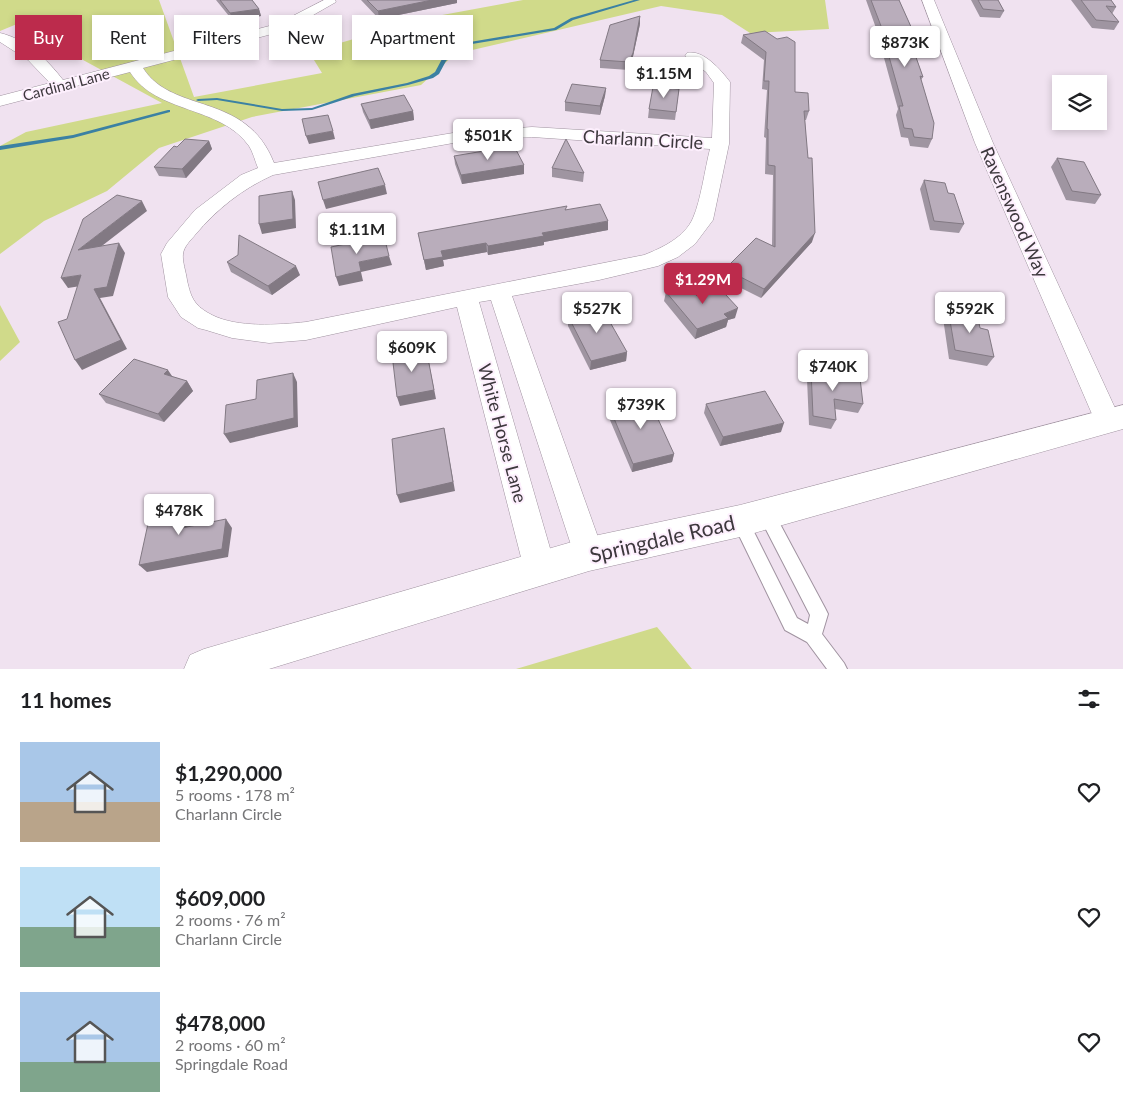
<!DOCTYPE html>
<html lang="en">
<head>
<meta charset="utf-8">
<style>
  :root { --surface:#fff; --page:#f6f6f6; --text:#202124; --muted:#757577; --accent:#bc2b4c }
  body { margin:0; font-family:Lato,sans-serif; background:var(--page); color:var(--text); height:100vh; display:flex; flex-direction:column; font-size:19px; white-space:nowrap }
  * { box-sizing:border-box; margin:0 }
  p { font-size:16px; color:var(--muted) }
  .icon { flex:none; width:28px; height:28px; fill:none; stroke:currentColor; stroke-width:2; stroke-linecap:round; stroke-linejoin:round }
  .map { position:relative; height:669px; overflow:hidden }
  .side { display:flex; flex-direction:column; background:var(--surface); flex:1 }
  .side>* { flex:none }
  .guide { position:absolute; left:15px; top:15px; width:500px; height:45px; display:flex; gap:10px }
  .buttons { position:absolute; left:1052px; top:75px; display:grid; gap:10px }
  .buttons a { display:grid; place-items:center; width:55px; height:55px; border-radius:0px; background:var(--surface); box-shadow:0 2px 8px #0003; font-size:25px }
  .price { position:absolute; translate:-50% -42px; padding:0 11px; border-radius:5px; background:#fff; color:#222; font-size:16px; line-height:32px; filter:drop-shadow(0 1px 2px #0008) }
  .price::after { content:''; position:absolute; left:50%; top:30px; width:15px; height:11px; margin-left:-8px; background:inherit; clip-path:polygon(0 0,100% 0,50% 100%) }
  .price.selected { background:var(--accent); color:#fff }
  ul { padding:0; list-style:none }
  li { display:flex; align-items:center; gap:15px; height:125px; padding:0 20px }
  li span { display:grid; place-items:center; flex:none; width:140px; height:100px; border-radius:0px; color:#555 }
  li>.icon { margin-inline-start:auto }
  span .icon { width:60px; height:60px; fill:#fffc; stroke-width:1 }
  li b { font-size:21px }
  h2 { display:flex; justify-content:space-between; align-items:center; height:60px; padding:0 20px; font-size:21px }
  .tag { padding:0 18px; border-radius:0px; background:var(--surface); box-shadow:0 2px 8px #0003; font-size:18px; line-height:45px }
  .tag.selected { background:var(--accent); color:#fff }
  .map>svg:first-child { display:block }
  .green { fill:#d0da8a }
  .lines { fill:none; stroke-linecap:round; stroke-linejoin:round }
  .stream { fill:#3b81a3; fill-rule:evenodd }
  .lane-casing { stroke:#a093a0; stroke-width:2 }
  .street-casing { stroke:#a093a0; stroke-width:1 }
  .secondary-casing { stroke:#a093a0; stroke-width:1 }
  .lane { fill:#fff; fill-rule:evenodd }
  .street { fill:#fff; fill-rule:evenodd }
  .secondary { fill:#fff; fill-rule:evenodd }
  .wall { fill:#9f95a1 }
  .shaded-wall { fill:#827983 }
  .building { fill:#b9adbb; stroke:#827983 }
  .labels { text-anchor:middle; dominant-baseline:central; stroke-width:4; stroke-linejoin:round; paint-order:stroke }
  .far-street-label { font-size:15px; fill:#3d383d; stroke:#fdeffd }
  .street-label { font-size:18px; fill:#3d383d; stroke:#fdeffd }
  .near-street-label { font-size:21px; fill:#3d383d; stroke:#fdeffd }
</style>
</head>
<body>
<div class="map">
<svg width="1123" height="669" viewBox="0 0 1123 669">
  <rect width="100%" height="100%" fill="#f0e2f0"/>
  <path class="green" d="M0 0H159L194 97 322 73 309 52 426 18 523 0H825L829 29 750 33 722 15 661 6 455 54 421 85 252 117 159 148 107 191 44 221 0 254V146L26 132 162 103 17 24 0 31Z
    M0 305 20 342 0 361Z
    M657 627 692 669H516Z"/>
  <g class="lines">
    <path class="stream" d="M634 0H640L573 20 556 30 472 44 455 52 446 61 439 74 433 78 408 85 355 96 312 110 282 111 217 100 198 101 196 100 198 99 217 98 282 109 312 108 352 94 407 83 429 76 435 72 442 59 453 50 470 42 554 28 571 18Z
      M168 110H170V112L73 138 0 150V146L73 135Z"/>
    <defs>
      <path id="lane" d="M766 507 772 509 825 608 828 614 822 634 844 663 847 669H827L807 642 785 630 732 521 734 516 740 514 746 516 797 618 808 624 810 615 758 514 760 509Z"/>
      <path id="street" d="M324 0H335L336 2 287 30 143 68C173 115 246 91 274 163L459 132 532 127 712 138 714 83 706 72 685 56 687 53C703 49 721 70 730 82L729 144 713 220 695 244 678 257 658 266 599 280 512 296 604 554 600 564 589 569 578 564 574 554 491 300 479 302 556 569 551 580 540 584 529 580 524 569 457 307 306 340 269 343 232 338 206 330 198 328 181 317 168 297 161 254 167 243 195 210 241 175 258 168C255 161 253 152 249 146 220 105 156 114 130 72L0 106V96L50 83 28 60 0 42V33C26 39 47 59 63 80L277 24ZM532 137 710 149C705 168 701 200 693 218 685 237 662 248 644 255L306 322C278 325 238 328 212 315 195 306 191 299 187 280 186 272 182 261 183 254 184 246 191 240 195 235 217 209 242 189 273 175L459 142Z
        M922 0H934L993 143 1121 421 1117 429 1108 432 1099 429 1095 421 975 143Z"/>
      <path id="secondary" d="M1123 405V429L740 537 589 571 269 669H184L190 655 204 649 589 537 740 505Z"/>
    </defs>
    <use href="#lane" class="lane-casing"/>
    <use href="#street" class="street-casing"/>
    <use href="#secondary" class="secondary-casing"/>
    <use href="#lane" class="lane"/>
    <use href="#street" class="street"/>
    <use href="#secondary" class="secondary"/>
  </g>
  <path class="wall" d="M216 0H252L259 9 261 16 233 21Z
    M361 0H457V3L379 19Z
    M866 0H899L912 29 909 37 923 77 921 80 932 139 928 148 910 146 908 138 901 137 896 115 898 109 881 47 882 45Z
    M971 0H998L1004 11 1000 18 980 17Z
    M1071 0H1111L1116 7 1112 14 1119 22 1114 30 1092 28Z
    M640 24 632 61 629 70 600 68V60Z
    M765 31 795 92 809 111 806 120H805L812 242 761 298 723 279 725 269 772 245 773 175 765 174 766 138 764 137 767 90 762 89 764 60 741 43 743 35Z
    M606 88 605 96 600 115 565 111V102Z
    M679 89 675 120 648 118 649 109Z
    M361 104 413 111 414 120 371 129 363 112Z
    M209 141 212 149 186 178 159 176 154 167 177 147Z
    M454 156 524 165V174L462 184 455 164Z
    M1057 158 1101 195 1095 204 1066 200 1051 167Z
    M552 168 584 173 583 182 552 177Z
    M924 180 948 193 964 224 959 233 930 230 920 189Z
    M567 210 608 230 544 242V245L488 255 487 252 443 260 444 266 426 270 418 233Z
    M227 262 300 275 272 295 231 272Z
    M666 292 697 296 735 318 728 320 726 327 695 339 664 301Z
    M948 309 980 328 994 357 987 366 949 359 943 318Z
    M568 316 627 352 626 361 590 370 568 326Z
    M811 370 863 404 858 413 835 409 836 420 831 429 809 425 807 379Z
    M173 377 187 381 193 391 164 422 106 403 99 394Z
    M608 404 674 454 672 462 632 472 607 413Z
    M706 404 781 432 720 446 704 413Z"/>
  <path class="shaded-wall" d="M432 0H457V3L379 19 378 11Z
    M259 9 261 16 233 21 230 13Z
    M640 16V24L632 61 629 70V62Z
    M606 88 605 96 600 115V106Z
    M413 111 414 120 371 129 369 120Z
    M333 131 335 139 309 144 306 136Z
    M209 141 212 149 186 178 182 169Z
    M524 165V174L462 184 461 175Z
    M385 185 387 194 326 209 323 200Z
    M292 191 295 200 296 228 262 234 259 224Z
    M142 201 147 211 85 259 78 250Z
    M608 221V230L544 242V245L488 255V246L542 233Z
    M815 233 812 242 761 298 764 289Z
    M119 243 125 253 113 296 100 298 127 349 82 370 75 360 94 289Z
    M486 243 487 252 443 260 444 266 426 270 424 260 441 251Z
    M389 256 392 265 361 272 363 281 339 286 336 277 359 262Z
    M296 266 300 275 272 295 268 286Z
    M81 275 87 285 68 288 61 278Z
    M738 308 735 318 728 320 726 327 695 339 697 329 724 314Z
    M627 352 626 361 590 370 591 361Z
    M427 353 436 399 400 406 397 397Z
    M168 370 174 379 164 374Z
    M293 373 297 382 298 427 230 443 224 434Z
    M187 381 193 391 164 422 158 414Z
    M784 423 781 432 720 446 723 437Z
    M444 428 455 491 400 503 397 495Z
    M674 454 672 462 632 472 633 464Z
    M186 504 193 512 189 536 182 528Z
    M226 519 232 528 228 557 147 572 139 565Z"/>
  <path class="building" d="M220 0H252L259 9 230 13Z
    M367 0H432L378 11Z
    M871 0H899L912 29H906L923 77 920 76 934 123 932 139 914 137 912 129 904 128 899 106H903L884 39H886Z
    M978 0H998L1004 11 983 9Z
    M1081 0H1111L1116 7 1106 6 1119 22 1096 20Z
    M640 16 633 53 629 62 600 60 610 25Z
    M765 31 777 39 787 37 795 42V92L808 93 809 111H804L808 158H812L815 233 764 289 725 269 756 238 775 247V166L768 165V129H767L769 81H764L766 52 743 35Z
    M572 84 606 88 600 106 565 102Z
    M653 87 679 89 676 112 649 109Z
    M404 95 413 111 369 120 361 104Z
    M328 115 333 131 306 136 302 119Z
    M185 139 209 141 182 169 154 167 174 146 177 147Z
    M566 139 584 173 552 168Z
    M514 146 524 165 461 175 454 156Z
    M1057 158 1084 162 1101 195 1072 191Z
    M378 168 385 185 323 200 318 182Z
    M924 180 945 183 948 193 954 194 964 224 934 221Z
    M292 191 293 219 259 224V196Z
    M117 195 142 201 78 250 119 243 107 287 94 289 121 340 75 360 58 322 67 319 81 275 61 278 83 219Z
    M600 204 608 221 542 233 544 236 488 246 486 243 441 251 443 257 424 260 418 233 567 206 565 210Z
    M239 235 296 266 268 286 227 262 238 255Z
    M384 236 389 256 359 262 361 271 336 277 331 247Z
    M713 281 738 308 724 314 728 318 697 329 666 292 687 285 697 296Z
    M602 308 627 352 591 361 568 316Z
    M948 309 977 314 980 328 988 330 994 357 955 350Z
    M416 349 417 356 427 353 434 390 397 397 392 354Z
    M134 359 168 370 164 374 187 381 158 414 99 394Z
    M811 370 860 378 863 404 834 399 836 420 813 416Z
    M293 373 294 418 224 434 226 405 256 399 257 380Z
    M765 391 784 423 723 437 706 404Z
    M647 395 674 454 633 464 608 404Z
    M444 428 453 482 397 495 392 439Z
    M186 504 182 528 226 519 222 549 139 565 151 510Z"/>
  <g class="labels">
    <g class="far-street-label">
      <text transform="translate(66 84) rotate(-15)">Cardinal Lane</text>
    </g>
    <g class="street-label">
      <text transform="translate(643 139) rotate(3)">Charlann Circle</text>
      <text transform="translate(1015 212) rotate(66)">Ravenswood Way</text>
      <text transform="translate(503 433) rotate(75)">White Horse Lane</text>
    </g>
    <g class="near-street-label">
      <text transform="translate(662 538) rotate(-13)">Springdale Road</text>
    </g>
  </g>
</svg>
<div class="buttons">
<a><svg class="icon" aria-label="layers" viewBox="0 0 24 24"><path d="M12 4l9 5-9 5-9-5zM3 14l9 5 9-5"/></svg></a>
</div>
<b class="price" style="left:905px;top:68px">$873K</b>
<b class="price" style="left:664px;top:99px">$1.15M</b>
<b class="price" style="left:488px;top:161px">$501K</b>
<b class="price" style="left:357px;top:255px">$1.11M</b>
<b class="price selected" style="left:703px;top:305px">$1.29M</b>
<b class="price" style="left:597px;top:334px">$527K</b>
<b class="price" style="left:970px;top:334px">$592K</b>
<b class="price" style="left:412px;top:373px">$609K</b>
<b class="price" style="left:833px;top:392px">$740K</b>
<b class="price" style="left:641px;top:430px">$739K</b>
<b class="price" style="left:179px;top:536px">$478K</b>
<div class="guide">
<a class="tag selected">Buy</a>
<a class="tag">Rent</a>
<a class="tag">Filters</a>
<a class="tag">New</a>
<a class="tag">Apartment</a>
</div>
</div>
<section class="side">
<h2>11 homes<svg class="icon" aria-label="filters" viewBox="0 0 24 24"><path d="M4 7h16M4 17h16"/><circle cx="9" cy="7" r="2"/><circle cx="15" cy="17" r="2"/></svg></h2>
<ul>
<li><span style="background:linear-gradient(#a9c7e8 60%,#b9a48a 0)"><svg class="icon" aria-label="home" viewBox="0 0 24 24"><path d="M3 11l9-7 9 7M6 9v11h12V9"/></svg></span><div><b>$1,290,000</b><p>5 rooms · 178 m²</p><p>Charlann Circle</p></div><svg class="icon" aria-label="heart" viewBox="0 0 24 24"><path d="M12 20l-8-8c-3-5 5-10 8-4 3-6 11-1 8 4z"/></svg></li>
<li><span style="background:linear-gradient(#bfe0f5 60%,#7fa58c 0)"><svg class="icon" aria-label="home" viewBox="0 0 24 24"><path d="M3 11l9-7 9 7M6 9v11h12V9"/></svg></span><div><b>$609,000</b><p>2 rooms · 76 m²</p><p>Charlann Circle</p></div><svg class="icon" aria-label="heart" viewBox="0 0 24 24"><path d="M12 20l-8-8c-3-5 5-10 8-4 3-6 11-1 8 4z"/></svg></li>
<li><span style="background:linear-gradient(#a9c7e8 70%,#7fa58c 0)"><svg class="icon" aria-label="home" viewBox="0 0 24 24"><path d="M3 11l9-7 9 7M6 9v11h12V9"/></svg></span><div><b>$478,000</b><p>2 rooms · 60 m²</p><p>Springdale Road</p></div><svg class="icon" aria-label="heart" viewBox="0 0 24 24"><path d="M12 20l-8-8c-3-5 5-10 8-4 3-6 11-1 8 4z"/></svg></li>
</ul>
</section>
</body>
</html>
